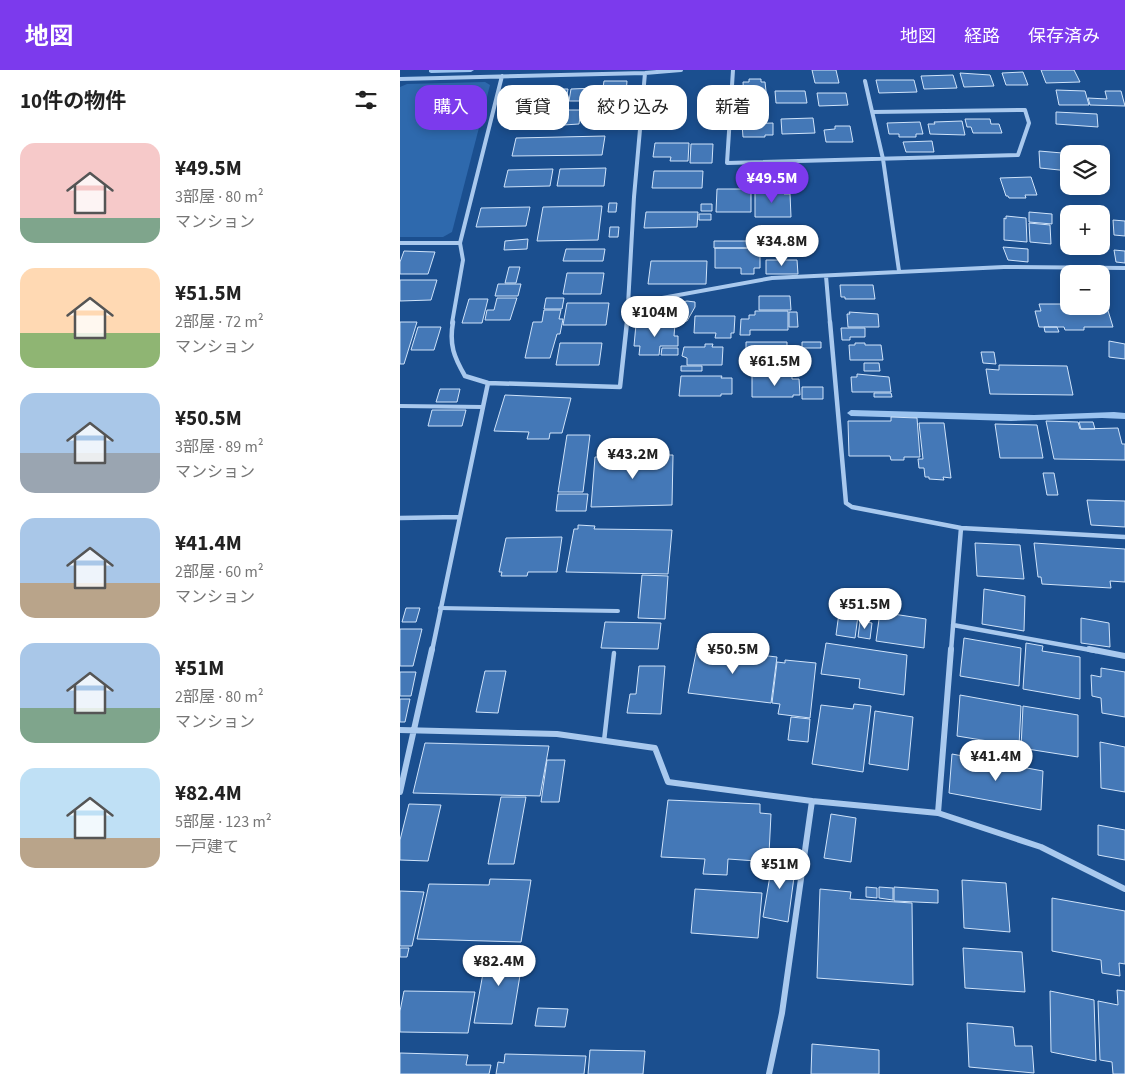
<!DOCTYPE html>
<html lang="ja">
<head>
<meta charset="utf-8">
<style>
  :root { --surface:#fff; --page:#f2f2f2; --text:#222; --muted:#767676; --accent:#7c3aed }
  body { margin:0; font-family:"Source Sans 3","Noto Sans JP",sans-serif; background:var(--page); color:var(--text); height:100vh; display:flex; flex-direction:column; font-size:19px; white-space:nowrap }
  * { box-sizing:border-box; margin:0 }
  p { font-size:16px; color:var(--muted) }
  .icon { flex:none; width:28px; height:28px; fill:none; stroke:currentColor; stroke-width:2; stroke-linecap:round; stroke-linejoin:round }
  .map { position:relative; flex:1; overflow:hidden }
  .side { display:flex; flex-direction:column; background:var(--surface); width:400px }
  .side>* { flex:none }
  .guide { position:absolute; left:15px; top:15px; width:475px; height:45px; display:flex; gap:10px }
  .controls { position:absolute; left:660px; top:75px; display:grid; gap:10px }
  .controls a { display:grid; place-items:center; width:50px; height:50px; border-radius:10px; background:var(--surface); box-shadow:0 2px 8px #0003; font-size:25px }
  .price { position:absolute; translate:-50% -42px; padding:0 11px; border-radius:18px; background:#fff; color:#222; font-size:16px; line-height:32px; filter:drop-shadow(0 1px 2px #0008) }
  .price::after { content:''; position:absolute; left:50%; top:30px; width:15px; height:11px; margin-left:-8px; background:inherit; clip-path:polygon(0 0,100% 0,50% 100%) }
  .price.current { background:var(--accent); color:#fff }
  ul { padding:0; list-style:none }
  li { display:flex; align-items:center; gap:15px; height:125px; padding:0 20px }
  li span { display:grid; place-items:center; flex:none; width:140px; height:100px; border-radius:15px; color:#555 }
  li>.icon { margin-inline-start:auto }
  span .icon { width:60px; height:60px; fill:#fffc; stroke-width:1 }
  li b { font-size:21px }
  h2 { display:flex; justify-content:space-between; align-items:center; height:60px; padding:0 20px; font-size:21px }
  .pill { padding:0 18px; border-radius:15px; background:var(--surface); box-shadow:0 2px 8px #0003; font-size:18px; line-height:45px }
  .pill.current { background:var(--accent); color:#fff }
  header { display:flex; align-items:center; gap:30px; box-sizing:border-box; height:70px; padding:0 25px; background:var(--accent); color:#fff }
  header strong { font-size:24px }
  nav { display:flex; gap:28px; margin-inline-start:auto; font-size:18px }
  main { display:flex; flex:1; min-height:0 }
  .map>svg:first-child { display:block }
  .green { fill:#2e69ad }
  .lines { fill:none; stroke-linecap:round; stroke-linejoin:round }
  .stream { fill:#9cc4f0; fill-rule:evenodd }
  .building { fill:#4478b7; stroke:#cfe3fa }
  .lane-far1 { stroke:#a9c9ee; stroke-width:4 }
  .lane { stroke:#a9c9ee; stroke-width:4.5 }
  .street-far2 { stroke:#a9c9ee; stroke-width:4 }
  .street-far1 { stroke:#a9c9ee; stroke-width:4.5 }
  .street { stroke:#a9c9ee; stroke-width:6 }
</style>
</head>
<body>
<header>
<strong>地図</strong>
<nav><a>地図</a><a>経路</a><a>保存済み</a></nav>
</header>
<main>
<section class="side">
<h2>10件の物件<svg class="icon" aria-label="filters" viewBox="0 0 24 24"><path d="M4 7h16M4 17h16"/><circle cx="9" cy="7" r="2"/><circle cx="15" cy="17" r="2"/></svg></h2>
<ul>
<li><span style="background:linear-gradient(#f6c9c9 75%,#7fa58c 0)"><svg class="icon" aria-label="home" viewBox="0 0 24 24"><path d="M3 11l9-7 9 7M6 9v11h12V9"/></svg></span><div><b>¥49.5M</b><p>3部屋 · 80 m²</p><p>マンション</p></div></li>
<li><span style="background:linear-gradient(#ffd9b3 65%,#8fb573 0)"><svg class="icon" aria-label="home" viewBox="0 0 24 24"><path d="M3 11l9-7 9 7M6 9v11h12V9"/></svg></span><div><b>¥51.5M</b><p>2部屋 · 72 m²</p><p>マンション</p></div></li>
<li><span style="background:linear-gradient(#a9c7e8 60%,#9aa5b1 0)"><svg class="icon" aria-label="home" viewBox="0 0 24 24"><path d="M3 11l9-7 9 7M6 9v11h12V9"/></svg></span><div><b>¥50.5M</b><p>3部屋 · 89 m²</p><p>マンション</p></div></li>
<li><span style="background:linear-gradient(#a9c7e8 65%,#b9a48a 0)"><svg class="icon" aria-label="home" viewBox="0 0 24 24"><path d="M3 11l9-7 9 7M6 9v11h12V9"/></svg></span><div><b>¥41.4M</b><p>2部屋 · 60 m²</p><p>マンション</p></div></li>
<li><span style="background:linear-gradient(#a9c7e8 65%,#7fa58c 0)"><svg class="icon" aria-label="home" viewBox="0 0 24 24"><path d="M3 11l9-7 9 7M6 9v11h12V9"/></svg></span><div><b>¥51M</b><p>2部屋 · 80 m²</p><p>マンション</p></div></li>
<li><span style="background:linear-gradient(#bfe0f5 70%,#b9a48a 0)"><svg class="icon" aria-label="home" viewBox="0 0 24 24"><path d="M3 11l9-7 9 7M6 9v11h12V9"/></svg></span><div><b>¥82.4M</b><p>5部屋 · 123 m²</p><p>一戸建て</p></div></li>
</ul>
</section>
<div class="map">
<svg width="725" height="1004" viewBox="0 0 725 1004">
  <rect width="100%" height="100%" fill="#1b4f8f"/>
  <path class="green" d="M85 12 90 15 52 162 43 167H0V17L7 14Z"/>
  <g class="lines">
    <path class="stream" d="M29 0H74L71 2 31 3 29 2Z
      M451 340 634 345 714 342 725 343V349L702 348 611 351 451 346 447 343Z"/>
  </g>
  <path class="building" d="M412 0H436L439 13H415Z
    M641 0H674L680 12 646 13Z
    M623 2 628 15H606L602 3Z
    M560 3 590 5 594 16 564 17Z
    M553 5 557 18 524 19 521 6Z
    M349 9H361V12H365L367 30H344L343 12H349Z
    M476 10H514L517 22 479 23Z
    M204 11H227L226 24H202Z
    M138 16 135 30 105 31 108 18Z
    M197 18V21L201 20 199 31H169L171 19Z
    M140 19H168L166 31H138Z
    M656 20 685 21 689 35H659Z
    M375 21H405L407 33H376Z
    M705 21H721L725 36 690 35 688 28 707 29Z
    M417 23H446L448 35 419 36Z
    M159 38V40H181L179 54 132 57V55H128V53H122L124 41H131V39Z
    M199 38V42H202L203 38H225L224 43 218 44 217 53H182L185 39Z
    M656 42 697 44 698 57 656 54Z
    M413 48 415 63 382 64 381 49Z
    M565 49H590L591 54H599L602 63H573L571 57H567Z
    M562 51 565 65 530 64 528 54H535L534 52Z
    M520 52 523 64H516V67H499V64H489L487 53Z
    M373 53V65H365V67H343L342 54Z
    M435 56H450L453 72H426L424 60 435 59Z
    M205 66 202 85 112 86 116 68Z
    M532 71 534 82H506L503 72Z
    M255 73H289L288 91H270L271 87H253Z
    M291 74H313L312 93H290Z
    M639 81 674 84H669V101L640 98Z
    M206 98 204 116H157L160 99Z
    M153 99 150 116 104 117 108 100Z
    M254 101H303L302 118H252Z
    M631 107 637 125H625L626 128H609L608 126H606L600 108Z
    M317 119H351V142H316Z
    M355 120H384V124H390L391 147H355Z
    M209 133H217L216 142H208Z
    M301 134H312V141H301Z
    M202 136 198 170 137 171 143 137Z
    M130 137 126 156 76 157 81 138Z
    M246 142H298L297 157 244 158Z
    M629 142 652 144V154L629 152Z
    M299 144H311V150H299Z
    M606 146 626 148 627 172 604 170V148L606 149Z
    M713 150 725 151V166L714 165Z
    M629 153 650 155 651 174 630 172Z
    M210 157H219L218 167H209Z
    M128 169 127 179 104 180 105 171Z
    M314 171H358V178H314Z
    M603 177 628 179V192L608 190Z
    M315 178H360V198H354V204H341V198H315Z
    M166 179H205L203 191H163Z
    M714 180 725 181V193L716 192Z
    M4 181 35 182 28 204H0V192Z
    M366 190H397L398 204H366Z
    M251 191H307L306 214H248Z
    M109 197H120L116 213H105Z
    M167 203H204L201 224H163Z
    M0 210H37L31 230 0 231Z
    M98 214H121L118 226H95Z
    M440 215H473L475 229H445V227H441Z
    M359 226H390L391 240H359Z
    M97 228H117L110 250H85L87 240H94Z
    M146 228H164L162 239H144Z
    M69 229H88L82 253H62Z
    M287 231 295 232V237L287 251H270L264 236Z
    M167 233H209L206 255H163Z
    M639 234H669V236H701V234H706L713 257H684V260H665L664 257H639L635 241H641Z
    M144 240H161L159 249H163L160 264H157L150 288H125L133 252H142Z
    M355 241H388V260H350V265H340L341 249H349V245H355Z
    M389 242H397L398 257H389Z
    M449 242 478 244 479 257H448L447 244H450Z
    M295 246H335L334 263H331V268H315L316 263H294Z
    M0 252H17L4 294H0Z
    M236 254H275L274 266H278V276H260L259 285H239L240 276H234Z
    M18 257H41L34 280H11Z
    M644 257H657L659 262H645Z
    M441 258H465V267H450V270H442Z
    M709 271 725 274V289L709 287Z
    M346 272H387V295H346Z
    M402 272H421V278H402Z
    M160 273H202L199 295H156Z
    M455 273H465V275H481L483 290H450L449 275H455Z
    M305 274H313L312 277H323L322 295H287V288L282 286 284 277H305Z
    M262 278H278V285H261Z
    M581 282H594L596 294 583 293Z
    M464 293H479L480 301H464Z
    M599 295 667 296 673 325 590 324 586 299 599 300Z
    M281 296H302V301H281Z
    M457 304 489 307 491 322H452L451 307H457Z
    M281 306H322L321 308H332V324H321V326H279Z
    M352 306H392V309H399L400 325H393V327H352Z
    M402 317H423V329H402Z
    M40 319H60L57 332H36Z
    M474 323H491L492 327H474Z
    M105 325 171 328 162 363H150L149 369H127L129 362 94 361Z
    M32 340H66L62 356H28Z
    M491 347 517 348 520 387H504V390H491L490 386H449L448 351H491Z
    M646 351 678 352 680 359 718 358 722 374H725V390L654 389Z
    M679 352H693L695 359H681Z
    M519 353H544L551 408 543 407 544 410 529 409V407H525L524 398H519L518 389H523Z
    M595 354 637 355 643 388H600Z
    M167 365H190L183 422H158Z
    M243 380H261V385H273L272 435 191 437 195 387H211V382H229L228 386H242Z
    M643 403H654L658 425H647Z
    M158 424H188L186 441H156Z
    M687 430 725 431V457L691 455Z
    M178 455 195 456 194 459 272 460 268 504 166 502 174 459H178Z
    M162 467 157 502H128L127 506H101L102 502H99L106 468Z
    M575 473 620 475 624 509 577 506Z
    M634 473 725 479V512L710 511 711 518 642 514 641 507H638Z
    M242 505 268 506 265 549 238 548Z
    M584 519 625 526 624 561 582 554Z
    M6 538H20L16 552H2Z
    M480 542 526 549 524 578 476 571Z
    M439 543 458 546 455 568 436 565Z
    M681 548 709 553 710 577 681 573Z
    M460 551 472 553 470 569 458 567Z
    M205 552 261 553 258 579 201 578Z
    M0 559H22L13 596H0Z
    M564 568 621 578 619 616 560 606Z
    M426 573 507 585 504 625 459 618 460 609 421 604Z
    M626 573 643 576 642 581 680 587V629L623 619Z
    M297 578 377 587 371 633 288 623Z
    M385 590 416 593 410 648 378 644 380 634 372 633 377 592 385 593Z
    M239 596H265L261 644 227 643 230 624H236Z
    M701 598 725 602V647L702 643 701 628 692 626 691 605 701 607Z
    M85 601H106L98 643 76 642Z
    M0 602H16L11 626H0Z
    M560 625 621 636 619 676 557 666Z
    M0 629H10L5 652H0Z
    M454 634 471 636 463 702 412 694 421 635 453 639Z
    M623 636 678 645V687L621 678Z
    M475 641 513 647 508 700 469 694Z
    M391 647 410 649 408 672 388 670Z
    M700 672 725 677V722L701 718Z
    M25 673 149 676 140 726 13 723Z
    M552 684 643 701 641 740 549 723Z
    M147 690H165L159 732H141Z
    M101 727H126L114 794H88Z
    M268 730 360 734V743L371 744 369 784 358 783 357 791 328 789 327 805 303 804 305 789 261 787Z
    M9 734 41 735 28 791 0 790V770Z
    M431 744 456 748 451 792 424 788Z
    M698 755 725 760V790L698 785Z
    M373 788 396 792 388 852 363 847Z
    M90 809 131 810 121 872 17 869 29 814 89 815Z
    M562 810 606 813 610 862 564 858Z
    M466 817 477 818V828L466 827Z
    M479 817 493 818V830L479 828Z
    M494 817 538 820V833L494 831Z
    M295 819 362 823 358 868 291 863Z
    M420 819 451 822 450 829 512 833 513 915 417 908Z
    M0 821 24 822 12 876H0Z
    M652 828 725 841V894L719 893 720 906 702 903 701 890 652 881Z
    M0 878H9L7 887H0Z
    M563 878 622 882 625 922 565 918Z
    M87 881H124L112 954 74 953Z
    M717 920 725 921V1004H713L712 992 700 990 698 931 718 935Z
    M4 921 75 922 68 963 0 962V941Z
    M650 921 694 930 696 991 651 982Z
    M138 938 168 939 165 957 135 956Z
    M567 953 613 957 615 976H632L634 1003 569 997Z
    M412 974 479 980V1004H411Z
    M190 980 245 981 243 1004H188Z
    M0 983 68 985 66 995H91L89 1004H0Z
    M105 984 186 986 184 1004H96L98 992 104 993Z"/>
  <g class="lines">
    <path class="lane-far1" d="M0 336 83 337
      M40 538 218 541"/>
    <path class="lane" d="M204 671 214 583"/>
    <path class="street-far2" d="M333 0 327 93 618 85 629 53 625 40 472 42
      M0 9 245 3 281 0
      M465 11 483 89 499 201
      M0 173H60
      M426 206 430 253
      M229 234 372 208 604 197 725 198
      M52 253 63 190 60 173 102 6
      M227 253 234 127 245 3"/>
    <path class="street-far1" d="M53 252C49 275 54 287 65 306L88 313 220 317 227 252
      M430 252 446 433 452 437 561 458 725 467
      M0 448 59 447
      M553 555 696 581
      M32 581 88 313
      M551 581 561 458"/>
    <path class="street" d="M689 579 725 586
      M0 660 157 664 255 678 268 712 412 731 538 743 641 777 725 819
      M0 722 32 579
      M538 743 551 579
      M369 1004 382 943 412 731"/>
  </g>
</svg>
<div class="controls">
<a><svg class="icon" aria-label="layers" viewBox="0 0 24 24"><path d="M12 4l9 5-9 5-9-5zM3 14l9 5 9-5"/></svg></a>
<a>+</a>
<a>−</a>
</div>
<b class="price current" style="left:372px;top:134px">¥49.5M</b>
<b class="price" style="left:382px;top:197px">¥34.8M</b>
<b class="price" style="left:255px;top:268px">¥104M</b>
<b class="price" style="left:375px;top:317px">¥61.5M</b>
<b class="price" style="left:233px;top:410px">¥43.2M</b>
<b class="price" style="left:465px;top:560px">¥51.5M</b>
<b class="price" style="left:333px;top:605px">¥50.5M</b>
<b class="price" style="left:596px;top:712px">¥41.4M</b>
<b class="price" style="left:380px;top:820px">¥51M</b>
<b class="price" style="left:99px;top:917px">¥82.4M</b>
<div class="guide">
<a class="pill current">購入</a>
<a class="pill">賃貸</a>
<a class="pill">絞り込み</a>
<a class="pill">新着</a>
</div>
</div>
</main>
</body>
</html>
